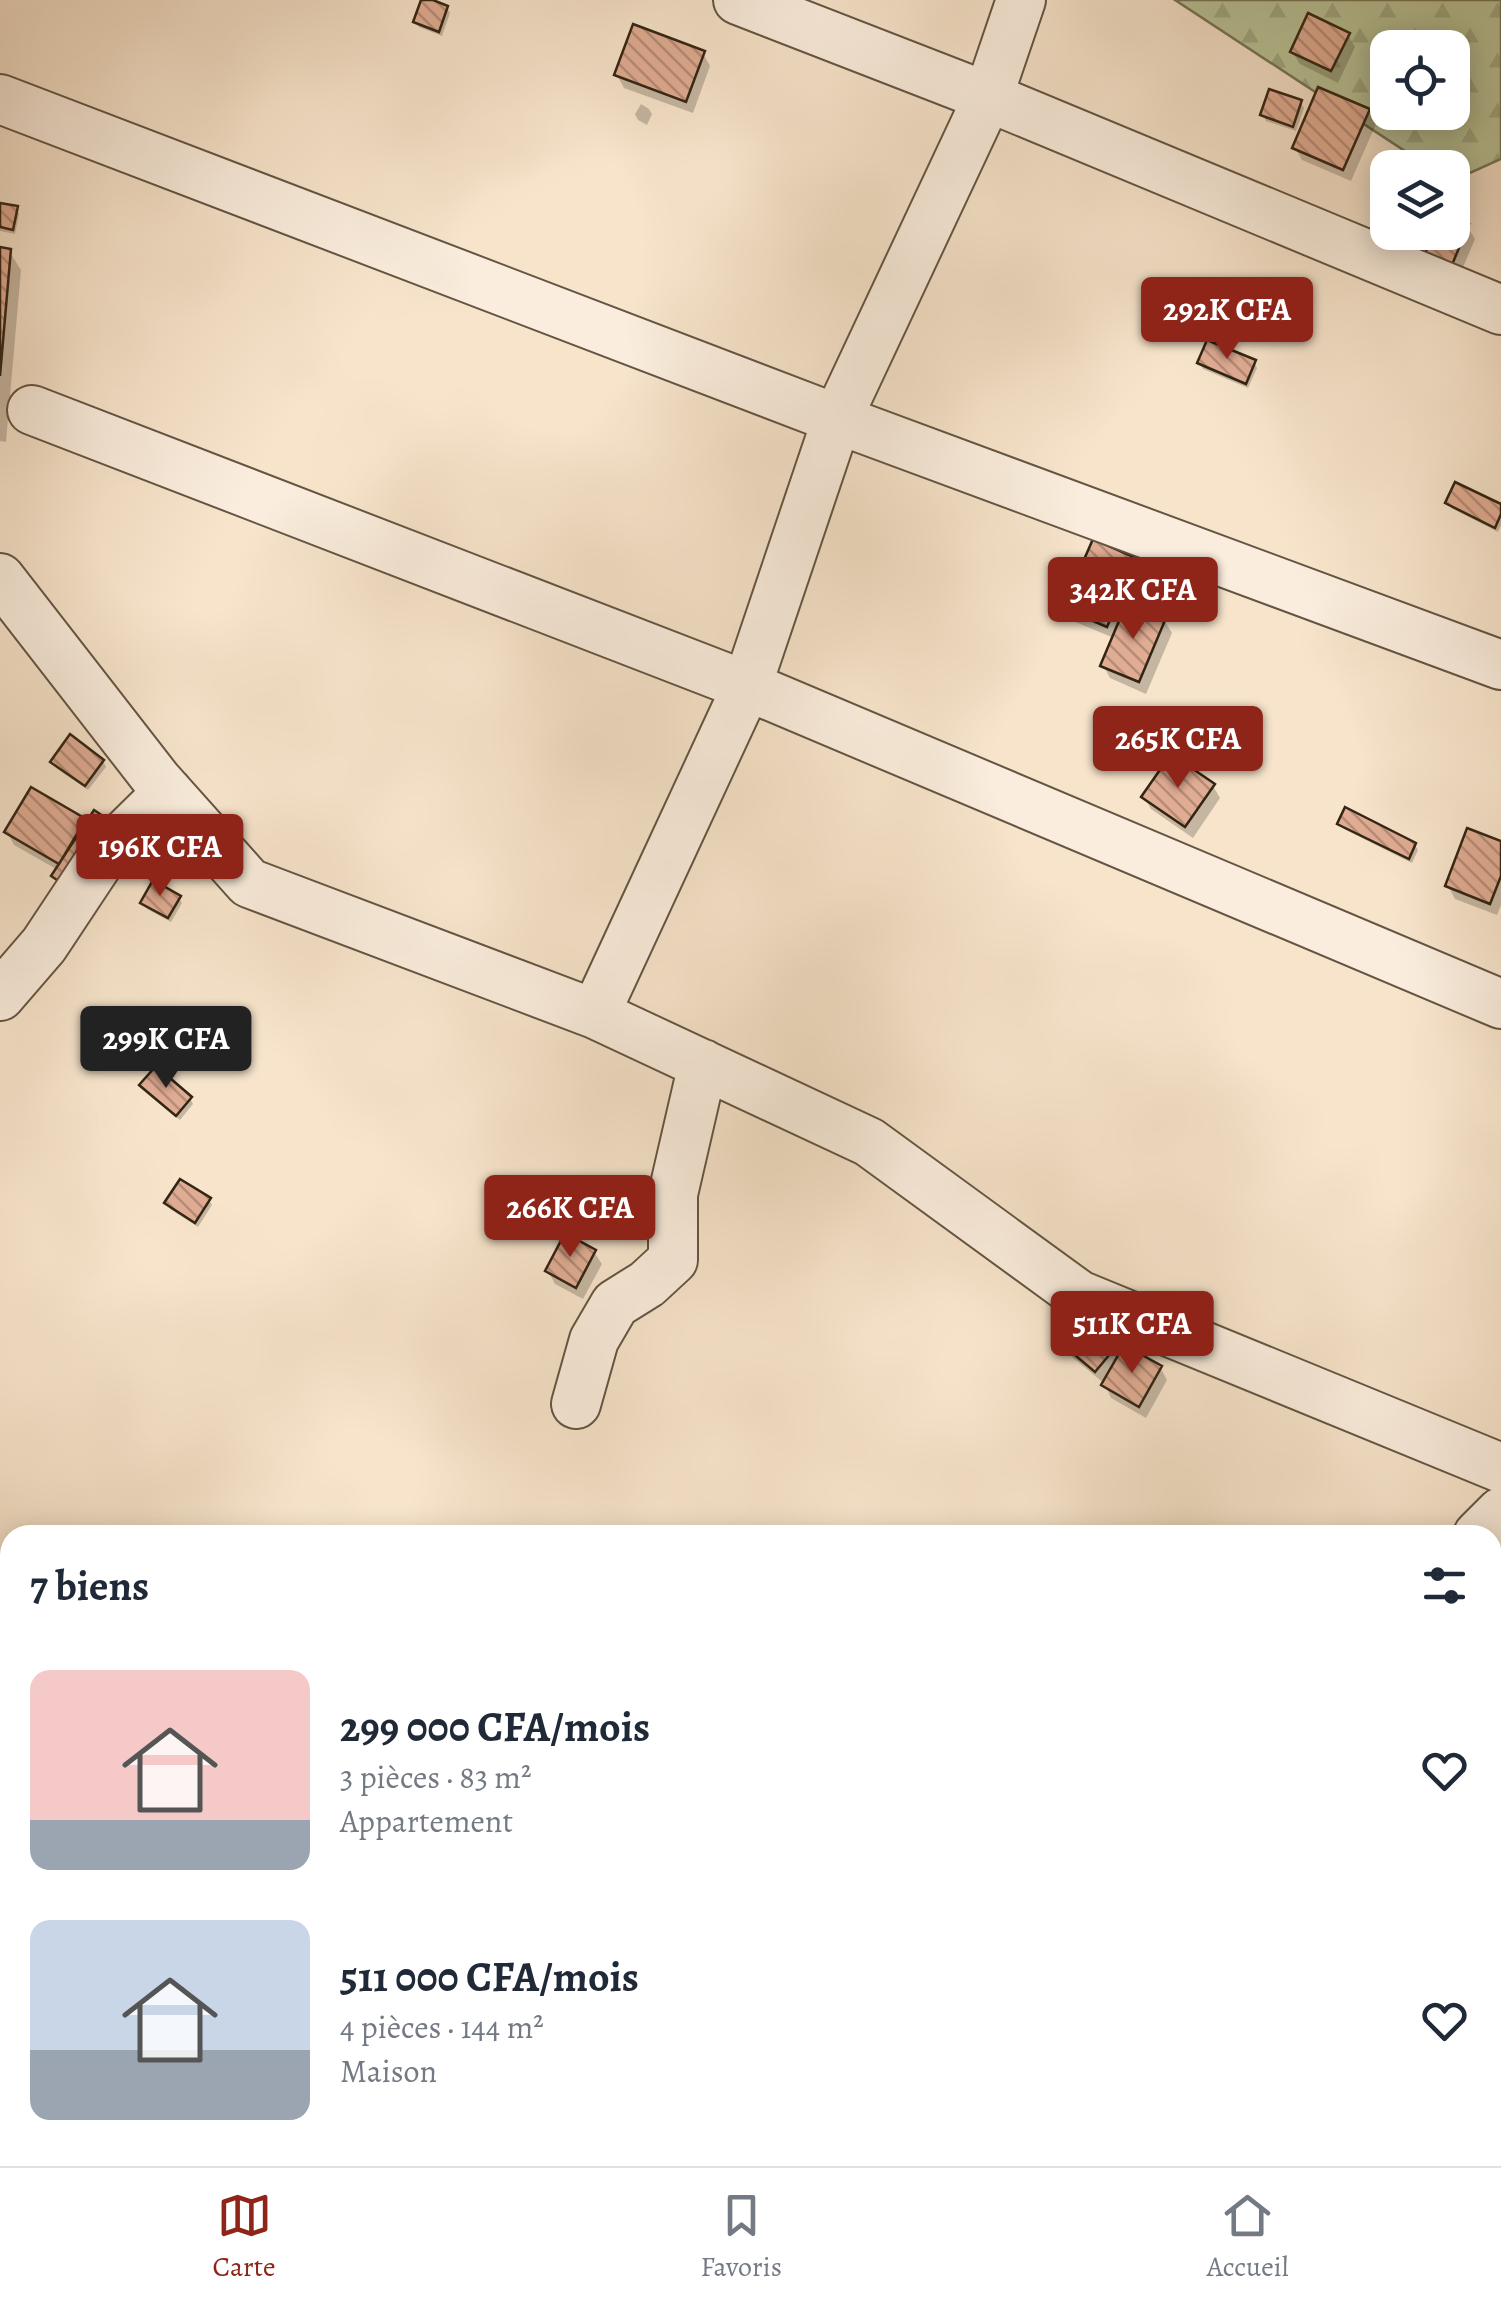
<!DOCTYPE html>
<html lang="fr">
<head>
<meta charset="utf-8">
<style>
  :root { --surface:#fff; --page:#f2f2f3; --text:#1f2937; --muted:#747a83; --line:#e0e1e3; --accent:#8f2418 }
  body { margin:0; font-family:Alegreya,serif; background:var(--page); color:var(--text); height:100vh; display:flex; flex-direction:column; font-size:38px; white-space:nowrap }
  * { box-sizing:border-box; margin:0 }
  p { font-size:32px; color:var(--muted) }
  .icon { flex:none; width:55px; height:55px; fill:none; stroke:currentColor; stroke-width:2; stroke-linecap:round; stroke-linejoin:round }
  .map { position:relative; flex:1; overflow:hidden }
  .panel { position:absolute; left:0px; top:1525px; width:1502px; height:642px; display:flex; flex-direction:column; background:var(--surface); border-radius:30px 30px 0 0; box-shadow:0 5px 25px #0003 }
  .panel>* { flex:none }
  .controls { position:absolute; left:1370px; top:30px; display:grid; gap:20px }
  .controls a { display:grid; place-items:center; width:100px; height:100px; border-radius:20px; background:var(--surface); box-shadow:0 5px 25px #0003; font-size:50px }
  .price { position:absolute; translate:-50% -85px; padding:0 22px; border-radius:10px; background:var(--accent); color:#fff; font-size:32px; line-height:65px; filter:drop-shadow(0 2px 5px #0008) }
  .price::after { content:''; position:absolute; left:50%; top:60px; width:30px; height:22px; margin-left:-15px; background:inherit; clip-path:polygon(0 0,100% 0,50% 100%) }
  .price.current { background:#222; color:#fff }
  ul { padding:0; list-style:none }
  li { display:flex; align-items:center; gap:30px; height:250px; padding:0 30px }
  li span { display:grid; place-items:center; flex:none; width:280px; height:200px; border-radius:20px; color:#555 }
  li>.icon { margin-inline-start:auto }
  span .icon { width:120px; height:120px; fill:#fffc; stroke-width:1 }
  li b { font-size:42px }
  h2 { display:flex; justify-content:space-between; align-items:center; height:120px; padding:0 30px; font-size:42px }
  .menu { display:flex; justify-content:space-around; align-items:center; height:140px; border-top:2px solid var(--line); background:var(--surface); font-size:28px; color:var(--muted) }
  .menu a { display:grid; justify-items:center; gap:5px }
  .menu .current { color:var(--accent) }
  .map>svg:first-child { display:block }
  .forest { fill:url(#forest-firs); stroke:#767557; stroke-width:2.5; fill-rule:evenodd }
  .shadow { fill:#0003 }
  .building { fill:url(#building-back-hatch); stroke:#322514; stroke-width:2.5 }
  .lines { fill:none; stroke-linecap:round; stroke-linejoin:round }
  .minor-casing { stroke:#635542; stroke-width:52 }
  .path { stroke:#322514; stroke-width:6; stroke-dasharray:2.5 5; stroke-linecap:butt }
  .minor { stroke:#faeddd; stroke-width:48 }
</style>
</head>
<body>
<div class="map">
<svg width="1501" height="2166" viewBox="0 0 1501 2166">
  <defs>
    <pattern id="forest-firs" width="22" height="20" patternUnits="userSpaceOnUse" patternTransform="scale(2.5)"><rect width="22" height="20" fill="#b9c59a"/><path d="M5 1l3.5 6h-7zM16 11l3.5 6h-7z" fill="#a0a984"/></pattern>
    <pattern id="building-back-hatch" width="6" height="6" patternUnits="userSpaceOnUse" patternTransform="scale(2.5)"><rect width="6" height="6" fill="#e0ac93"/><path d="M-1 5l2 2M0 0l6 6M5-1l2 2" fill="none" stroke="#b68c77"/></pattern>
  </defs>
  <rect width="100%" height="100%" fill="#f7e4cb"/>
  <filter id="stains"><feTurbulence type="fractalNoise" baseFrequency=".002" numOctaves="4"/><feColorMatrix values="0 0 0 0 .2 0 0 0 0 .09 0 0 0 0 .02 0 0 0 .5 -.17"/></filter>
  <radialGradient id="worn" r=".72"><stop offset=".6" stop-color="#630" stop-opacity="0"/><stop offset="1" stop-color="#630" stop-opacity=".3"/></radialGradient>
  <path class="forest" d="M1175 0H1501V159L1470 173 1405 151ZM1388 48H1452V112H1388Z"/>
  <path class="shadow" d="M423 0 447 8 450 13 442 36 419 27 415 22Z
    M1348 35 1355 47 1338 83 1300 64 1292 52Z
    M703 53 710 66 693 113 624 88 617 75Z
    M1300 102 1304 108 1296 131 1266 121 1263 115Z
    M641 104 649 109 652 114 647 125 638 120 635 114Z
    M1368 111 1376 124 1351 181 1302 160 1295 148Z
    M0 205 16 208 19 214 15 234 0 231Z
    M1467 226 1475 239 1456 284 1433 274 1452 232Z
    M0 250 9 251 21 270 6 442 0 441Z
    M1254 362 1257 368 1248 388 1203 369 1200 363Z
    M1448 503 1501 507V525L1498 532 1451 508Z
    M1134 560 1142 573 1128 605 1164 620 1172 633 1146 694 1110 678 1103 665 1114 638 1073 621 1066 608Z
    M103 761 106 767 88 790 56 768 53 762Z
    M1213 786 1220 798 1193 838 1151 809 1144 797Z
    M84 821 87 826 61 889 54 876 58 870 14 845 7 832Z
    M1340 823 1415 845 1418 850 1412 863 1344 829Z
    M1501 844V905L1497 915 1455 899 1448 886Z
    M179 898 182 903 171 922 147 909 143 903Z
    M142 1086 190 1098 193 1104 180 1120 145 1091Z
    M209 1200 212 1205 198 1227 170 1209 167 1204Z
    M594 1252 602 1264 583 1299 555 1284 548 1271Z
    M1060 1340 1118 1344 1123 1352 1160 1367 1167 1380 1146 1418 1111 1398 1105 1384 1067 1353Z"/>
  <path class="building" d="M421 0H433L448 6 439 32 413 22Z
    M1308 13 1350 33 1331 71 1290 52Z
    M633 24 705 51 686 102 614 75Z
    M1318 87 1370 109 1343 170 1292 148Z
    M1269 89 1302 100 1293 127 1260 115Z
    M0 203 18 206 13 230 0 227Z
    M1452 217 1469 224 1449 272 1422 261 1434 232H1452Z
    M0 247 11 249 0 376Z
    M1207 340 1256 360 1246 384 1197 363Z
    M1455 482 1501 504V514L1495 528 1445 503Z
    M1093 539 1136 558 1107 627 1063 608Z
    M1127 602 1166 618 1139 682 1100 666Z
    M70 734 104 760 85 786 50 762Z
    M1171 754 1215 784 1185 827 1141 797Z
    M31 787 86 819 59 864 4 832Z
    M1345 807 1416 843 1409 859 1337 824Z
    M94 810 112 822 69 888 51 876Z
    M1467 828 1501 841V876L1490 904 1445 886Z
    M153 880 181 896 168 918 140 903Z
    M156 1066 192 1097 176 1116 139 1085Z
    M180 1179 211 1198 195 1223 164 1203Z
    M565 1233 596 1250 576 1288 545 1271Z
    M1082 1310 1120 1342 1095 1372 1057 1340Z
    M1124 1345 1162 1366 1139 1407 1101 1385Z"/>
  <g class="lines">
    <defs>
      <path id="minor" d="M738 0 988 97 1501 310
        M0 99 837 419 1501 665
        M32 410 747 686 1501 1004
        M0 578 157 780 249 883 595 1014 869 1142 1079 1295 1501 1468
        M0 996 44 945 103 856 168 792
        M595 1014 747 686 837 419 988 97 1021 0
        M576 1404 594 1340 615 1304 647 1284 673 1260V1194L703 1064
        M1478 1535 1501 1512
        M1046 2166 1049 2158"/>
    </defs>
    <use href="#minor" class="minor-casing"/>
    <path class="path" d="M1492 2024 1501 2028
      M1147 2158 1168 2166"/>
    <use href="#minor" class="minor"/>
  </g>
  <rect width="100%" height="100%" filter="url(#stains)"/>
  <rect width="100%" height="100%" fill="url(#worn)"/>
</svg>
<div class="controls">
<a><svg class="icon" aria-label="locate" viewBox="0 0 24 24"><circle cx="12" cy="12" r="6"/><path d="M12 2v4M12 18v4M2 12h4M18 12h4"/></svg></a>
<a><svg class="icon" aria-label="layers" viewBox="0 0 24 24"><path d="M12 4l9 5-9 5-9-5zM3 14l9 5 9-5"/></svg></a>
</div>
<b class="price" style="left:1227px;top:362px">292K CFA</b>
<b class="price" style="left:1133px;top:642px">342K CFA</b>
<b class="price" style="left:1178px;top:791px">265K CFA</b>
<b class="price" style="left:160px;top:899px">196K CFA</b>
<b class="price current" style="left:166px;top:1091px">299K CFA</b>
<b class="price" style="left:570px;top:1260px">266K CFA</b>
<b class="price" style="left:1132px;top:1376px">511K CFA</b>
<section class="panel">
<h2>7 biens<svg class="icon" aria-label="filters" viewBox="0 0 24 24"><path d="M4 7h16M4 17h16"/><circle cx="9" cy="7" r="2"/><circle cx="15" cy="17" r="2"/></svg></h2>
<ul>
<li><span style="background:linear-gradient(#f6c9c9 75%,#9aa5b1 0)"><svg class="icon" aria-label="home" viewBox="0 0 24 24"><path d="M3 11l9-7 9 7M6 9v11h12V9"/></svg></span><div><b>299 000 CFA/mois</b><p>3 pièces · 83 m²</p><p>Appartement</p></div><svg class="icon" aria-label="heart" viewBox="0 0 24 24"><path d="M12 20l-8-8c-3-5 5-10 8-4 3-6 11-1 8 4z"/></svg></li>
<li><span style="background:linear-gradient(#c9d6e8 65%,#9aa5b1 0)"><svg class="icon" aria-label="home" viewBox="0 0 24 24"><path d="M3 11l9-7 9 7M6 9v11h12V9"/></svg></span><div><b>511 000 CFA/mois</b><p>4 pièces · 144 m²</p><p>Maison</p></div><svg class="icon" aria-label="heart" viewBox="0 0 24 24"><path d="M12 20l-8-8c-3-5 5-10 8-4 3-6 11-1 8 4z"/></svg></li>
</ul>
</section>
</div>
<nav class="menu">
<a class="current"><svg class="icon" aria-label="map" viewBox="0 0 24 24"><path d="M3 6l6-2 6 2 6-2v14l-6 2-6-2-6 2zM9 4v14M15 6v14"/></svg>Carte</a>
<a><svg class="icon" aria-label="saved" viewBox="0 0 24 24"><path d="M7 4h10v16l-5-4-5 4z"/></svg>Favoris</a>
<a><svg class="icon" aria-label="home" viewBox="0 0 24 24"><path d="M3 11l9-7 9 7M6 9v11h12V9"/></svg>Accueil</a>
</nav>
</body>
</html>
